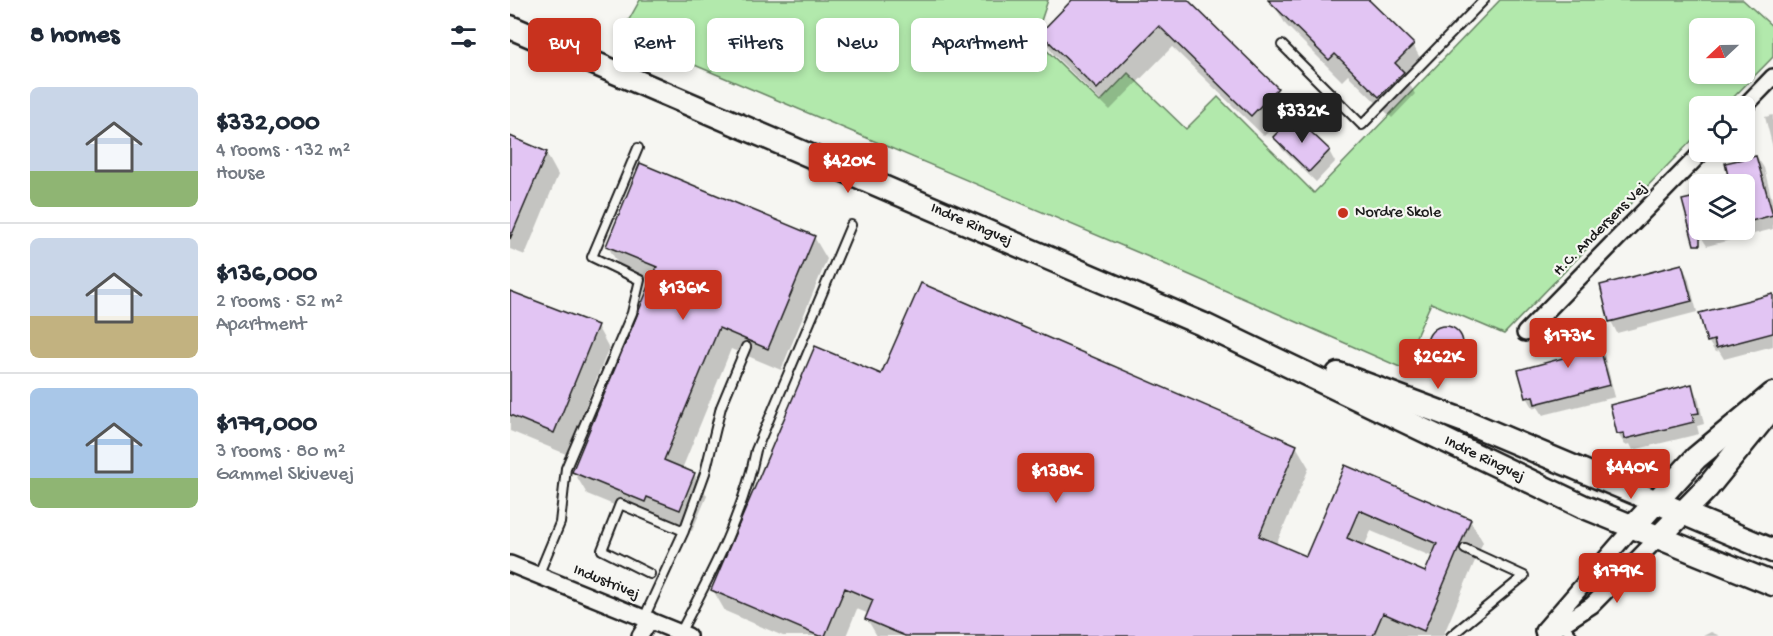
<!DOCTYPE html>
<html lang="en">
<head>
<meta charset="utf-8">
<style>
  :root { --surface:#fff; --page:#f6f6f7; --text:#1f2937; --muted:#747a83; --line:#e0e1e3; --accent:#c8321e }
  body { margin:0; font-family:"Gochi Hand",sans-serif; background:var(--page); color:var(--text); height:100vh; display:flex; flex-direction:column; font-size:22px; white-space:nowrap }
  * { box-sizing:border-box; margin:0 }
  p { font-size:20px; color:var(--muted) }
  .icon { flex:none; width:33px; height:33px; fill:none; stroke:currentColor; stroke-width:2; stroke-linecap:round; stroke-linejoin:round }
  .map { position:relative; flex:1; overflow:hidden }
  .side { display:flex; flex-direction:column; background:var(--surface); width:510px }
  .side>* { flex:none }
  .guide { position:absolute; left:18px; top:18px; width:570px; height:54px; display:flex; gap:12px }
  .needle { width:39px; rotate:248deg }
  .fabs { position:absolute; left:1179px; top:18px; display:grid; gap:12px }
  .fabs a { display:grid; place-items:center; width:66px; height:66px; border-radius:9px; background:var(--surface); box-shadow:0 3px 9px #0003; font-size:30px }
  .price { position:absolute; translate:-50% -51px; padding:0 14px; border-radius:6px; background:var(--accent); color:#fff; font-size:20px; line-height:39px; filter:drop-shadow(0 2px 3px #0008) }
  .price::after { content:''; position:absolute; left:50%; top:36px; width:18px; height:14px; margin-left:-9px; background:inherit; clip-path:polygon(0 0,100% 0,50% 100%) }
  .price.selected { background:#222; color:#fff }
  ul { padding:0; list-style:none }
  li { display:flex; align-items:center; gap:18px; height:150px; padding:0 30px }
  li+li { border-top:2px solid var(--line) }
  li span { display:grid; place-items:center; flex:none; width:168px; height:120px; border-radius:9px; color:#555 }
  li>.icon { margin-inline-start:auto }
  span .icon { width:72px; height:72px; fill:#fffc; stroke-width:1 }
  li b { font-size:26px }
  h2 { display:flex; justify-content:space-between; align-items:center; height:72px; padding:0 30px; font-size:26px }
  .pill { padding:0 21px; border-radius:9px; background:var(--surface); box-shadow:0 3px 9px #0003; font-size:21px; line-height:54px }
  .pill.selected { background:var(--accent); color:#fff }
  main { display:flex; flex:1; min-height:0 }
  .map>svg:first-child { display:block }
  .green { fill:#b2e9ac; stroke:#678264; stroke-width:1.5; fill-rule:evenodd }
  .shadow { fill:#0003; fill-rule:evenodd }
  .building { fill:#e2c5f3; stroke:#1c1c1c; stroke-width:1.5; fill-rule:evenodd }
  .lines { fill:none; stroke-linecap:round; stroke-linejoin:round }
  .lane-casing { stroke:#1c1c1c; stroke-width:12 }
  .street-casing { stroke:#1c1c1c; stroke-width:20 }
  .secondary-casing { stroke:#1c1c1c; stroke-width:27 }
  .lane { stroke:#f6f6f2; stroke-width:8 }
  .street { stroke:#f6f6f2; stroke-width:15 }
  .secondary { stroke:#f6f6f2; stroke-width:22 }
  .poi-dot { fill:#c8321e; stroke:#f6f6f2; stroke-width:2 }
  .labels { text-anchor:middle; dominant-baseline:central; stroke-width:4.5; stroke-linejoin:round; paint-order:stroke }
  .poi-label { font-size:16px; fill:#1c1c1c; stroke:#f6f6f2; text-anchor:start }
  .street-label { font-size:16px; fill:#1c1c1c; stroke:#f6f6f2 }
</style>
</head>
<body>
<main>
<section class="side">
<h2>8 homes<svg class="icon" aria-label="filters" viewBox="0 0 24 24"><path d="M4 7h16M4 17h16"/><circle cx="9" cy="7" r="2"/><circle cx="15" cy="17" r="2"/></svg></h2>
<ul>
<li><span style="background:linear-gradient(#c9d6e8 70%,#8fb573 0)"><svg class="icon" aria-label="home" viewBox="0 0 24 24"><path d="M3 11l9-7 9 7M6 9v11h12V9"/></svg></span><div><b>$332,000</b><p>4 rooms · 132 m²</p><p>House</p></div></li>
<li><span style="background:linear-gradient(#c9d6e8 65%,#c2b280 0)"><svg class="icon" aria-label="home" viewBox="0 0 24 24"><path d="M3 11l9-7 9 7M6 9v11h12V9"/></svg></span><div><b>$136,000</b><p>2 rooms · 52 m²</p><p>Apartment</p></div></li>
<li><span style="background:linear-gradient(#a9c7e8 75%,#8fb573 0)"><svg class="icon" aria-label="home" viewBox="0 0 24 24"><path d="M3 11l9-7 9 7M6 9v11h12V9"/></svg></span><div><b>$179,000</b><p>3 rooms · 80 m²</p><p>Gammel Skivevej</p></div></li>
</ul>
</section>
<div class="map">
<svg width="1263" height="636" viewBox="0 0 1263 636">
  <rect width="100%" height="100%" fill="#f6f6f2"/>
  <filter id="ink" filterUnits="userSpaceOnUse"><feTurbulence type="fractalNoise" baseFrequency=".0167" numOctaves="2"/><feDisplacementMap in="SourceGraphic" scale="12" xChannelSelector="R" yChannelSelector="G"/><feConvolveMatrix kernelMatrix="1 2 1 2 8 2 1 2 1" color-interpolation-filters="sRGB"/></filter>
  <g filter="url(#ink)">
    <path class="green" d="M130 0H538L525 39 590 102 618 73 676 129 708 97 804 193 990 0H1233L1263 27V57L1215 106H1190L1189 133 994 334 921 303 892 368 641 258 111 34ZM1234 28V74H1190V28Z"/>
    <path class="shadow" d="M565 0H675L767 89 779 111 754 136 662 47 600 110 544 55 532 34Z
      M766 0H856L903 45 915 67 899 83 905 94 882 118 838 75 832 81 776 25 763 3Z
      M1263 115V148L1255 117Z
      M765 137 819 151 825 162 806 182 772 149Z
      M0 138 36 153 48 175 15 255 0 249Z
      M1247 157 1254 168 1263 204V229L1197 246 1192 238 1188 239 1190 230H1234V184H1222L1217 164Z
      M304 237 317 259 271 370 221 349 172 469 184 474 197 496 182 531 150 518 148 523 77 494 64 472 143 281 110 267 97 245Z
      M1172 266 1178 277 1187 312 1107 333 1101 321Z
      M0 291 87 326 99 348 56 454 0 431Z
      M1263 296V346L1214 359 1209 351 1205 352 1198 341Z
      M1083 326 1090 338 1105 397 1033 415 1028 407 1024 409 1017 397 1059 358Z
      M930 329H942L957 351 959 356 954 368 944 373 932 370 918 348 921 336Z
      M372 376 786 446 799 468 766 545 797 558 835 467 960 520 973 542 933 636H367L357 619 359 614 347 609 336 636H273L215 611 203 590ZM861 531 923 557 916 574 854 547Z
      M1181 386 1188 397 1194 424 1187 426 1189 434 1123 450 1120 444 1115 445 1108 434Z
      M1201 632 1210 636H1193Z"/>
    <path class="building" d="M562 0H678L768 88 741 116 649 26 587 89 530 33Z
      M758 0H859L904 44 885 63 894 72 869 97 825 54 819 60Z
      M784 116 820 150 799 172 763 137Z
      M0 136 37 152 0 239Z
      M1246 156 1263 215 1234 223V184H1220L1215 163Z
      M130 163 305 236 258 349 209 328 154 460 185 473 170 510 137 497 135 502 62 472 147 267 96 246Z
      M1190 196V245H1184L1172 200Z
      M1172 264 1182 301 1099 322 1090 285Z
      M411 283 787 445 749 536 796 556 835 465 961 519 914 631 873 613 863 636H395L355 619 363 600 335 588 315 636H309L201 590 305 346 371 374ZM849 510 927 544 915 572 837 538Z
      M0 291 88 325 44 433 0 415Z
      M1263 294V333L1206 348 1204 340 1197 342 1189 313Z
      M1084 325 1100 385 1025 404 1023 396 1016 398 1008 370 1057 357 1051 332Z
      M917 344a18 18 0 1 1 36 0a18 18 0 1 1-36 0Z
      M1182 384 1189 413 1182 414 1184 422 1115 439 1114 433 1107 434 1100 405Z"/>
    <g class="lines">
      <defs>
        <path id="lane" d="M772 45 852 125 974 0
          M140 574 92 550 110 504 174 531
          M28 576 50 523 56 468 122 313 130 280 82 257 128 148
          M134 618 174 531 195 473 211 407 236 347
          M1052 624 1063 636
          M170 633C201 574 233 515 246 450L341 225
          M941 636 1014 576 955 549"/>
        <path id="street" d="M1234 107 1263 77
          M1015 333 1192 152
          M0 564 178 636
          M1033 631 1124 526
          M130 636 140 620
          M1034 636 1082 605 1149 537"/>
        <g id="secondary">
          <path id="s1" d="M0 27 692 324 1072 506 1263 584"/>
          <path d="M828 374 957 422 1263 551"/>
          <path d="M1124 526 1186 458 1263 394"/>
          <path d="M1149 537 1197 488 1261 409"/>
        </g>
      </defs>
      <use href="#lane" class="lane-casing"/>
      <use href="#street" class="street-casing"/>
      <use href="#secondary" class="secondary-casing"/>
      <use href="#lane" class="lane"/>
      <use href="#street" class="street"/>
      <use href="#secondary" class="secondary"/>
    </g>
  </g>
  <circle class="poi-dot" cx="833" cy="213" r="6"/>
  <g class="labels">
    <g class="poi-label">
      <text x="845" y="213">Nordre Skole</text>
    </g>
    <g class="street-label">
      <text stroke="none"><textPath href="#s1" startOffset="502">Indre Ringvej</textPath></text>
      <text transform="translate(1091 230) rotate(-45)">H.C. Andersens Vej</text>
      <text stroke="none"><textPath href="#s1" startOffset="1066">Indre Ringvej</textPath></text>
      <text transform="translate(96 583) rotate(22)">Industrivej</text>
    </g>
  </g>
</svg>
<div class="fabs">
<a><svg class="needle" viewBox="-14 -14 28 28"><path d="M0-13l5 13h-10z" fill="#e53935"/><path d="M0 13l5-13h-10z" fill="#747a83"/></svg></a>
<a><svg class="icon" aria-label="locate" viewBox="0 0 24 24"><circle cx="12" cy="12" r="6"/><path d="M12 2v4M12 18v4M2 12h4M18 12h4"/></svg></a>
<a><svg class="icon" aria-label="layers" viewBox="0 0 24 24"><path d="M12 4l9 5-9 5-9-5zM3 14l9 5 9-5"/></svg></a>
</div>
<b class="price selected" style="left:792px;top:144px">$332K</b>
<b class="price" style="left:338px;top:194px">$420K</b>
<b class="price" style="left:173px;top:321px">$136K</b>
<b class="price" style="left:1058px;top:369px">$173K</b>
<b class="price" style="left:928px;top:390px">$262K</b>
<b class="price" style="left:1121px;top:500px">$440K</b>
<b class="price" style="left:546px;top:504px">$138K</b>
<b class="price" style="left:1107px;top:604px">$179K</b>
<div class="guide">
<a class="pill selected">Buy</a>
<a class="pill">Rent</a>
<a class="pill">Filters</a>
<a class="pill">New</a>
<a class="pill">Apartment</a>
</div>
</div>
</main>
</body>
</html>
